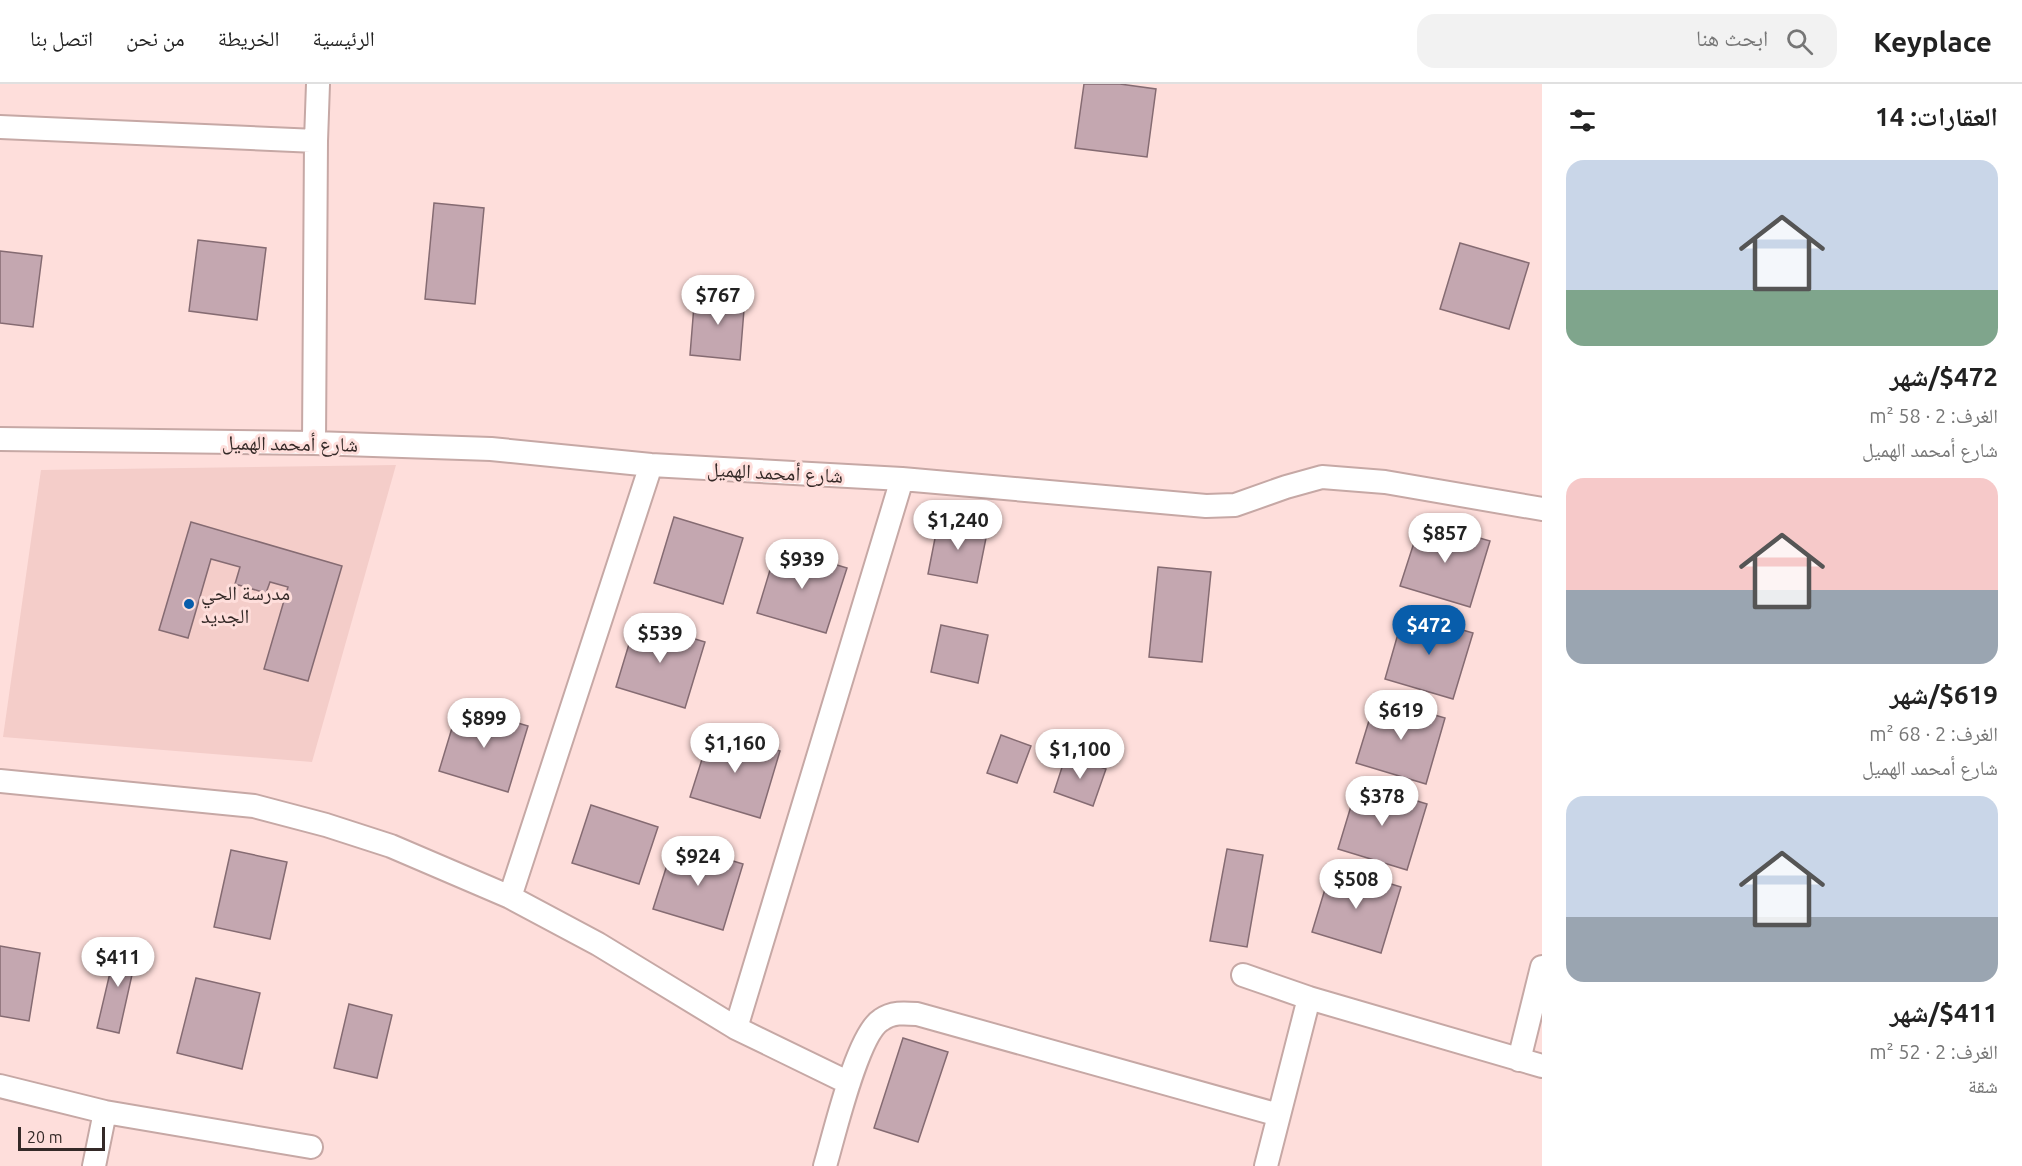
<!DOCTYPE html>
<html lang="ar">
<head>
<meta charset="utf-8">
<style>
  :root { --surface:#fff; --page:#f2f2f2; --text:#222; --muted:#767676; --line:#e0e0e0; --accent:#085dab }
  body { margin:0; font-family:Ubuntu,"Noto Naskh Arabic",sans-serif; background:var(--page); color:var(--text); direction:rtl; height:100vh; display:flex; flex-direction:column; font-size:22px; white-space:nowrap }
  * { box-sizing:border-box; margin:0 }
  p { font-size:20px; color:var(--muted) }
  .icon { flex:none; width:33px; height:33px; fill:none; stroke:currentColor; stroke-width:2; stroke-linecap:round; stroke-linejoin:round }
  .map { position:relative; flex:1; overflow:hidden; direction:ltr }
  .panel { display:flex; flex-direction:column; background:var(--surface); width:480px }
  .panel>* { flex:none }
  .scale { position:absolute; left:18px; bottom:15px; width:87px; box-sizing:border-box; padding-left:6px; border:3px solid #342927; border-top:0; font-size:16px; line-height:21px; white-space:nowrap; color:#342927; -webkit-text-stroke:4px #fededb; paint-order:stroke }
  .price { position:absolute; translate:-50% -51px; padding:0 14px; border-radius:21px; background:#fff; color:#222; font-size:20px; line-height:39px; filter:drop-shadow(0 2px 3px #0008) }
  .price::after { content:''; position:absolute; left:50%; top:36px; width:18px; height:14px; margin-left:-9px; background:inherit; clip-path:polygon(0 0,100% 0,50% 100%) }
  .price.selected { background:var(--accent); color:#fff }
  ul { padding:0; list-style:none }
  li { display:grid; align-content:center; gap:12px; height:318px; padding:0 24px }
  li span { display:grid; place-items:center; height:186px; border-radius:18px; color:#555 }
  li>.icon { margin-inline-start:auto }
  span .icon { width:108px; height:108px; fill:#fffc; stroke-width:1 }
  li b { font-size:26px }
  h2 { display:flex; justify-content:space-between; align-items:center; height:72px; padding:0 24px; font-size:26px }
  header { display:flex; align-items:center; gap:36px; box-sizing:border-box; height:84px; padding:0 30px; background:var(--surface); border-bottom:2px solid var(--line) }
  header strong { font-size:28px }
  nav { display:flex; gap:33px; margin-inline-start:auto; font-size:21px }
  .search { width:420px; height:54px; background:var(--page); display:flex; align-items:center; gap:15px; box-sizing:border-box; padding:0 21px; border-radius:18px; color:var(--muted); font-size:22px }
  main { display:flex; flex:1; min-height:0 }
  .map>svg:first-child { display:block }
  .built { fill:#f4cdc9 }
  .building { fill:#c4a7b0; stroke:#856b72; stroke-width:1.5 }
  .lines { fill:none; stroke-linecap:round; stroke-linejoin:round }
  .minor-casing { stroke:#c6a8a5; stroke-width:26 }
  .minor { stroke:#fff; stroke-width:22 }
  .poi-dot { fill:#085dab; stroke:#fededb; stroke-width:2 }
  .labels { text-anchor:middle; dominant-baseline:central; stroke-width:6; stroke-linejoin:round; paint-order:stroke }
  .street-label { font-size:20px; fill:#342927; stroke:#fededb }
  .poi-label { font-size:20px; fill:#342927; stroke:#fededb; text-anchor:start }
</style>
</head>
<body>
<header>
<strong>Keyplace</strong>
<div class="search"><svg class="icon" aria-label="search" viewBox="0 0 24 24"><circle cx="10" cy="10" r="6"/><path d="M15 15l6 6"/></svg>ابحث هنا</div>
<nav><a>الرئيسية</a><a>الخريطة</a><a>من نحن</a><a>اتصل بنا</a></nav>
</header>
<main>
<section class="panel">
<h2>العقارات: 14<svg class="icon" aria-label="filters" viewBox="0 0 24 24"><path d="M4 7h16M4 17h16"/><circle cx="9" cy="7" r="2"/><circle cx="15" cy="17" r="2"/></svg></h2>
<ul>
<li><span style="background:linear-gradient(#c9d6e8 70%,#7fa58c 0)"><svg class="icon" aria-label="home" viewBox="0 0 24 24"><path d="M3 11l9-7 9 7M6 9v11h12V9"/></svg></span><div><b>$472/شهر</b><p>الغرف: 2 · 58 m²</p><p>شارع أمحمد الهميل</p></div></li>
<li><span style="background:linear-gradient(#f6c9c9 60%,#9aa5b1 0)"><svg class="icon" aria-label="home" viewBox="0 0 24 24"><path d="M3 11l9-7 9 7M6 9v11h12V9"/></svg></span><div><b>$619/شهر</b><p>الغرف: 2 · 68 m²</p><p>شارع أمحمد الهميل</p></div></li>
<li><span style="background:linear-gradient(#c9d6e8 65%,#9aa5b1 0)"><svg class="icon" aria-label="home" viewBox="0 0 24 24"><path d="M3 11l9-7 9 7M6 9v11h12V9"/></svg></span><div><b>$411/شهر</b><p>الغرف: 2 · 52 m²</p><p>شقة</p></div></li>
</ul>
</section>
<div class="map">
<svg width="1542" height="1082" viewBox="0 0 1542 1082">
  <rect width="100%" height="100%" fill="#fededb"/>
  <path class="built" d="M396 381 312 678 3 653 41 386Z"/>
  <path class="building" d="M1084 0H1120L1156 5 1147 73 1075 64Z
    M434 119 484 124 475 220 425 215Z
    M198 156 266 164 257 236 189 227Z
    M1460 159 1529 179 1509 245 1440 225Z
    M0 167 42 172 33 243 0 239Z
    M695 209 745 213 740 276 690 271Z
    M674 433 743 454 723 520 654 499Z
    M939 434 988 444 977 499 928 490Z
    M1421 437 1490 457 1470 523 1400 502Z
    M191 438 342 482 308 597 264 585 288 503 270 498 266 509 235 500 240 483 211 475 188 554 159 546Z
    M777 463 847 484 826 549 757 529Z
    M1158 483 1211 488 1202 578 1149 573Z
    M1404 529 1473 549 1453 615 1385 595Z
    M636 537 705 558 685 624 616 603Z
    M941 541 988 551 978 599 931 588Z
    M1376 614 1445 634 1426 700 1356 679Z
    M459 621 528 642 508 708 439 687Z
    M711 647 780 667 760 734 690 713Z
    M1001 651 1031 662 1017 699 987 689Z
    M1066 671 1106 685 1093 722 1054 708Z
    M1358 699 1427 720 1407 786 1338 765Z
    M591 721 658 743 639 800 572 779Z
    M674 759 743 780 723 846 653 825Z
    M1227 765 1263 771 1247 863 1210 857Z
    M231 766 287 778 270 855 214 843Z
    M1332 782 1401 803 1381 869 1312 848Z
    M117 859 138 864 119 949 97 944Z
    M0 862 40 869 29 937 0 932Z
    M196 894 260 909 242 985 177 969Z
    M349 920 392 931 377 994 334 984Z
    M903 954 948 968 918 1058 874 1044Z"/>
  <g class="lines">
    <defs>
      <path id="minor" d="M0 43 316 57
        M0 355 314 359 491 365 651 381 902 395 1206 422 1235 421 1286 403 1322 393 1385 398 1542 425
        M314 359 316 57 318 0
        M0 697 254 722 326 741 391 762 510 813 598 860 736 944 849 999
        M510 813 651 381
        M1243 891 1309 914 1542 982
        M736 944 902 395
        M1519 976 1542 883
        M0 1002 105 1028 311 1063
        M94 1082 105 1028
        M825 1082C834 1052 857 951 881 936 892 928 904 929 917 930L1279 1031
        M1266 1082 1309 914"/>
    </defs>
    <use href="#minor" class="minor-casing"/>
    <use href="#minor" class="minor"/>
  </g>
  <circle class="poi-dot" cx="189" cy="520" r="6"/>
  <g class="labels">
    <g class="street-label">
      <text transform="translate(290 359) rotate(1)">شارع أمحمد الهميل</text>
      <text transform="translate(775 388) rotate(3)">شارع أمحمد الهميل</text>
    </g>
    <g class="poi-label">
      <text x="201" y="508">مدرسة الحي<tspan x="201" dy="23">الجديد</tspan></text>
    </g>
  </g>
</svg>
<div class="scale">20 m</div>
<b class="price" style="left:718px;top:242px">$767</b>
<b class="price" style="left:958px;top:467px">$1,240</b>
<b class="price" style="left:1445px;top:480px">$857</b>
<b class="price" style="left:802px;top:506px">$939</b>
<b class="price selected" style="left:1429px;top:572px">$472</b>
<b class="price" style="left:660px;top:580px">$539</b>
<b class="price" style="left:1401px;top:657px">$619</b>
<b class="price" style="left:484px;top:665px">$899</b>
<b class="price" style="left:735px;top:690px">$1,160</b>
<b class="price" style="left:1080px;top:696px">$1,100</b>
<b class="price" style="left:1382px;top:743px">$378</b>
<b class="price" style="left:698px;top:803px">$924</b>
<b class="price" style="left:1356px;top:826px">$508</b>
<b class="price" style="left:118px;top:904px">$411</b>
</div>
</main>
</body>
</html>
